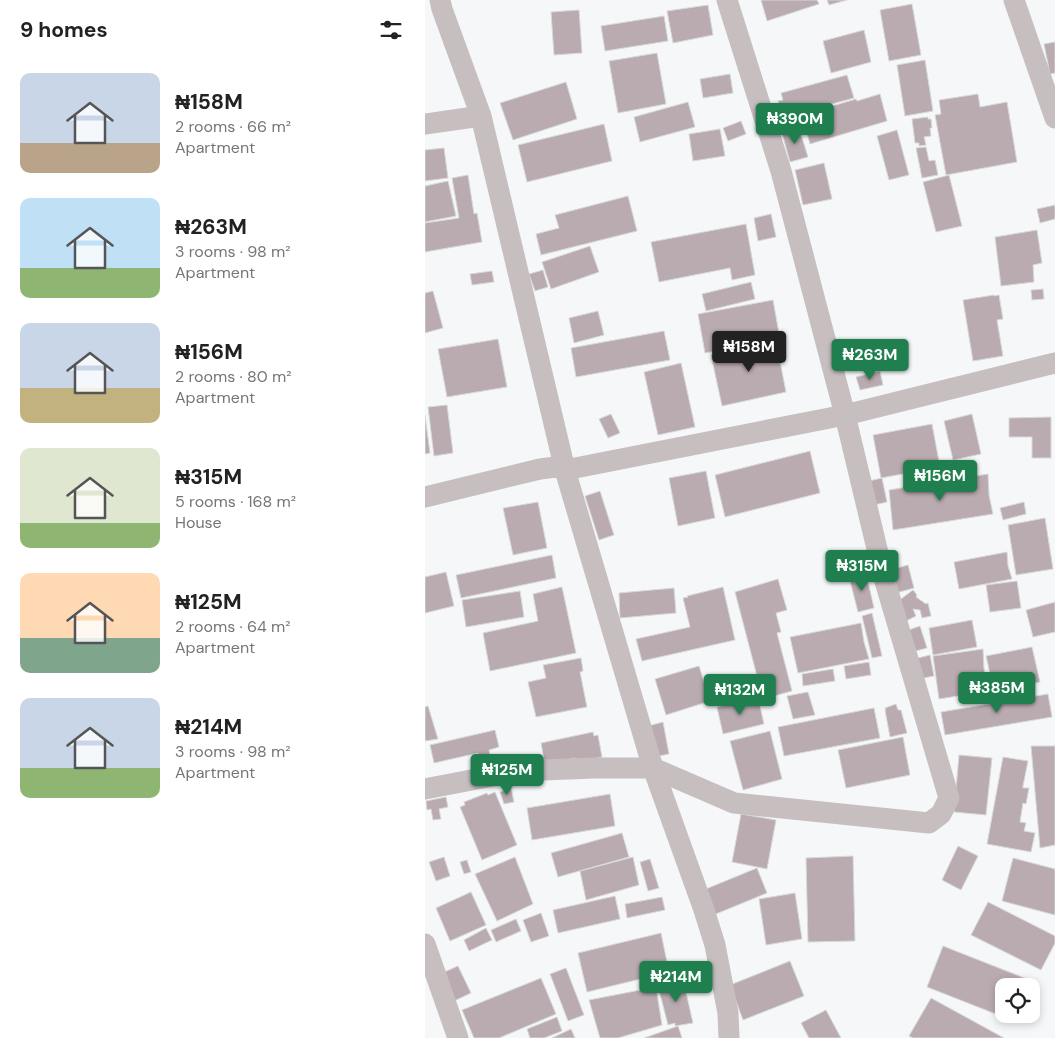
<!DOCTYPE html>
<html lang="en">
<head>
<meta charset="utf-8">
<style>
  :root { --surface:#fff; --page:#f2f2f2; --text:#222; --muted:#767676; --accent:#1f7f4f }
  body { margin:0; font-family:"DM Sans",sans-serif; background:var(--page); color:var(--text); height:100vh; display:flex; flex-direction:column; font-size:19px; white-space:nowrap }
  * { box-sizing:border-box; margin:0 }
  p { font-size:16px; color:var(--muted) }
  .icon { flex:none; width:28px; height:28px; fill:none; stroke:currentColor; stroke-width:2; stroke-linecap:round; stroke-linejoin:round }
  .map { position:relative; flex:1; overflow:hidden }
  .panel { display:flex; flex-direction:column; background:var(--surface); width:425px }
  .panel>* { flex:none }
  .tools { position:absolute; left:570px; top:978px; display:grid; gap:10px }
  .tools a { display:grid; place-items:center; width:45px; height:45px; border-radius:10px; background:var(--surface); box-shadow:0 2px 8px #0003; font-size:25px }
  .price { position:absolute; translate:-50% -42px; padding:0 11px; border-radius:5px; background:var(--accent); color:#fff; font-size:16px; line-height:32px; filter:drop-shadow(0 1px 2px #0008) }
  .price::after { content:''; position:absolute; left:50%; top:30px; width:15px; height:11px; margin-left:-8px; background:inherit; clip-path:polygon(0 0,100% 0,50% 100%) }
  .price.selected { background:#222; color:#fff }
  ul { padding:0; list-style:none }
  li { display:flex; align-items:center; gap:15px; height:125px; padding:0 20px }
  li span { display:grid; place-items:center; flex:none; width:140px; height:100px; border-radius:10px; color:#555 }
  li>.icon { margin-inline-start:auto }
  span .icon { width:60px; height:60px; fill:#fffc; stroke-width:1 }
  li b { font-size:21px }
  h2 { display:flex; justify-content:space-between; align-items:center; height:60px; padding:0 20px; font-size:21px }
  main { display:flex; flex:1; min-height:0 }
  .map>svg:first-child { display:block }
  .building { fill:#baabb0; stroke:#d7d9da }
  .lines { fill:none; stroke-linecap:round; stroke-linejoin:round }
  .minor { stroke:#c7bec0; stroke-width:21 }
</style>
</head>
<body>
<main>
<section class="panel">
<h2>9 homes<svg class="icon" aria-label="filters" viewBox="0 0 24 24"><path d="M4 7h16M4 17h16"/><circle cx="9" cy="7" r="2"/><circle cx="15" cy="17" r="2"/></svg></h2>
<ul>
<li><span style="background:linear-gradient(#c9d6e8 70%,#b9a48a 0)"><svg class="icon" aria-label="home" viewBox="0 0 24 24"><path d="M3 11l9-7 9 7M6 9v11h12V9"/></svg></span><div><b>₦158M</b><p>2 rooms · 66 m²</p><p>Apartment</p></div></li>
<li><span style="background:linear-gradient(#bfe0f5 70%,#8fb573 0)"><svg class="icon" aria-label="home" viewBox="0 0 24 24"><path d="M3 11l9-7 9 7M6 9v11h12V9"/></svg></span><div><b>₦263M</b><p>3 rooms · 98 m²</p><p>Apartment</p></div></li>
<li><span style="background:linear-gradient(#c9d6e8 65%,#c2b280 0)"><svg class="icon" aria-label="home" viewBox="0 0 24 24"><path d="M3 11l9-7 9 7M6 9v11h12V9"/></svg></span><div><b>₦156M</b><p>2 rooms · 80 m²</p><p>Apartment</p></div></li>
<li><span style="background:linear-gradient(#dfe7d0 75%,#8fb573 0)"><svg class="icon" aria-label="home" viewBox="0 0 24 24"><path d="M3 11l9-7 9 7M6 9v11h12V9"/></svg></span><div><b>₦315M</b><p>5 rooms · 168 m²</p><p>House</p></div></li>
<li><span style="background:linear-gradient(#ffd9b3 65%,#7fa58c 0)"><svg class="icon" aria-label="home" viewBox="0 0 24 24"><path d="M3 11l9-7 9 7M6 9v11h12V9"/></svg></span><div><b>₦125M</b><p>2 rooms · 64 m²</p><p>Apartment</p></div></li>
<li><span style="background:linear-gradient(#c9d6e8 70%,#8fb573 0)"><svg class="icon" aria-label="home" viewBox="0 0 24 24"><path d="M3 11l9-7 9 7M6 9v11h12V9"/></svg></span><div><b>₦214M</b><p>3 rooms · 98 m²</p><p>Apartment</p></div></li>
</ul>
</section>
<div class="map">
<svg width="630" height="1038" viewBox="0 0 630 1038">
  <rect width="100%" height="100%" fill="#f5f7f8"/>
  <path class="building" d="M336 0H392L394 4 342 21Z
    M402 0H422L404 5Z
    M487 4 496 55 464 61 455 10Z
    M283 5 288 35 248 43 242 11Z
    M154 10 157 53 129 55 126 12Z
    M239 16 243 41 180 51 176 26Z
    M439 30 446 62 406 73 398 41Z
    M630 42V73L625 74 619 44Z
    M232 53 241 104 193 113 184 61Z
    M500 60 508 111 480 116 472 65Z
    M305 74 308 93 278 98 275 79Z
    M422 75 429 98 362 116 360 109 356 110 353 101 358 100 356 93Z
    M141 82 152 119 88 140 75 103Z
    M455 94 462 121 385 144 377 115 431 99 432 101Z
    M553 94 555 107 582 102 592 162 521 175 510 115 516 114 514 100Z
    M263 102 270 127 215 142 209 117Z
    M503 117V119H506L507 128H505L506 136 499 137 501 145 494 146V143H490L487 119Z
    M316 121 321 134 303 141 298 128Z
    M179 124 187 161 102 182 93 145Z
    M374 128 383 157 365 162 357 133Z
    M295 129 300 156 268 161 264 134Z
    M472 130 484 175 464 180 452 136Z
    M501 147 504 161 510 160 513 175 497 178 491 148Z
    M19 148 23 178 0 181V150Z
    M399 163 407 199 378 205 370 170Z
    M43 175 49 214 52 213 57 242 0 252V223L34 218 27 178Z
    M524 175 537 226 511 232 498 182Z
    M23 181 31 216 0 222V186Z
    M203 196 212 231 116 255 111 234 134 228 130 215Z
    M630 205V219L615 223 612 209Z
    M346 214 351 237 333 241 329 218Z
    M321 224 330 275 307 280 305 268 234 282 226 242Z
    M612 230 617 263 608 265 609 282 576 286 570 237Z
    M165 246 174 272 126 289 117 262Z
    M118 270 123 287 110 291 104 274Z
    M67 271 69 282 47 285 45 274Z
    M326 282 330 299 281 311 277 294Z
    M618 289 619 299 607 300 606 290Z
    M8 291 18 328 0 333V293Z
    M569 295V296L574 295 578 319 572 320 578 356 548 361 538 300Z
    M348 300 355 339 280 353 273 314Z
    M173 311 179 335 149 343 144 318Z
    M239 331 245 360 151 377 146 348Z
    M73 339 82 387 22 397 13 349Z
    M351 341 361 392 297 406 286 355Z
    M256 363 270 427 233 435 219 372Z
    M455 371 458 385 435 390 431 377Z
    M22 405 28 453 9 456 3 407Z
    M186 414 195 433 183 438 174 419Z
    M547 414 556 454 528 460 519 421Z
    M0 415 5 453 0 454Z
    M626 417V458H607V437H584V418Z
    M507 424 515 467 456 478 448 435Z
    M385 451 395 493 300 517 290 475Z
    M281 471 290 518 253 526 244 478Z
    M563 474 564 495 568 514 468 530 464 490Z
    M457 478 462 502 449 505 444 481Z
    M175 491 189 535 174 540 160 496Z
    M113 502 122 548 88 555 78 508Z
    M599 502 601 514 578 520 575 508Z
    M620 518 628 569 591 575 583 525Z
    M582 552 583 566 587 579 534 589 529 562Z
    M127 555 131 578 36 598 31 575Z
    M483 565 489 588 471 593 465 570Z
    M21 572 29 606 0 613V577Z
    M441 573 449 608 433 612 424 577Z
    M353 579 362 610 351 613 356 632 352 633 367 691 338 699 310 592Z
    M592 581 596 608 565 612 561 585Z
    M137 587 151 653 65 671 58 633 113 621 108 594Z
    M298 587 310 640 217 661 211 639 265 627 258 598 263 597 262 596Z
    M249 588 251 613 195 618 194 593Z
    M488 590 492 595 491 597 501 604 503 603 506 616 497 618 495 610H494L488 609 491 616 481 621 472 602Z
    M95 591 99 617 41 627 37 600Z
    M630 602V632L608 637 601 610Z
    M447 613 457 656 447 658 437 616Z
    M547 620 552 647 508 655 504 628Z
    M436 623 439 642 444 659 373 673 365 637Z
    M495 626 502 648 487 652 481 631Z
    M607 647 615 682 569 691 561 656Z
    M558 649 559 669 564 691 514 699 508 656Z
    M505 655 509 676 493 679 489 659Z
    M156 658 158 671 155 672 162 707 111 717 103 682 121 678 118 665Z
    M444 662 446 675 421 679 419 666Z
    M274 666 285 701 241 715 230 679Z
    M408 669 410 681 378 686 377 674Z
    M383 692 390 715 368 719 362 696Z
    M623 694 627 717 520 735 516 712Z
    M333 697 339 724 298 734 292 707Z
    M471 704 473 710H476L482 733 465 737 460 710H461L460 708Z
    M3 706 13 739 0 741V707Z
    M449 708 455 738 359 756 353 727Z
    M238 722 244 754 229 757 223 726Z
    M70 730 74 747 64 750 66 759 54 761 53 753 9 763 5 745Z
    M345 731 357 779 318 790 305 741Z
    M168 732 169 736 173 735 177 757 151 763 150 758 120 765 116 743Z
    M478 737 485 775 421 788 413 750Z
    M606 746H630V845L615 848Z
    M534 755 567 758 561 815 529 812Z
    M578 757 603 761 598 786V788H604L601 804 598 803 595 822 601 823 599 831 610 833 606 852 562 844Z
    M86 788 89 802 79 804 75 792Z
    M70 792 92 845 57 860 35 807 40 805 39 802 62 793 63 795Z
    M185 794 190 826 107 840 102 808Z
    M21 797 23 807 14 809 16 819 8 820 6 809 2 810 1 801Z
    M316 814 351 820 342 869 307 862Z
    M197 833 204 857 133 877 126 853Z
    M533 846 553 856 536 890 517 880Z
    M428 856 430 941 383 942 381 858Z
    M19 857 25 876 11 881 4 862Z
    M90 857 108 904 72 921 50 874Z
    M208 857 214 885 161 900 155 871Z
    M588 858 630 869V915L577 901Z
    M225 859 234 888 223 891 215 862Z
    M42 860 46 872 39 874 35 862Z
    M332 868 342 893 286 916 276 891Z
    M46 892 61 925 25 941 11 908Z
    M370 893 377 939 341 945 334 899Z
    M190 896 195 919 133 933 128 910Z
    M237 897 240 910 202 918 200 904Z
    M563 902 630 936V943L616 970 546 935Z
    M116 913 124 936 106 942 98 920Z
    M91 919 96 931 71 942 66 930Z
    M61 928 67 940 44 951 39 940Z
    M236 933 244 972 162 992 153 953Z
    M518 946 602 979 599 986H579V1014H588L586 1020 502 987Z
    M365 961 379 996 318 1020 305 985Z
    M33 966 46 993 27 1002 15 974Z
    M141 968 159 1015 143 1021 125 974Z
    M116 978 131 1014 74 1038H49L37 1010Z
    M258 979 268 1023 250 1026V1023L243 1025 233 986Z
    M231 987 237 1025 193 1038H175L164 1000Z
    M506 998 579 1038H488L484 1036Z
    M401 1010 416 1038H384L376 1023Z
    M132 1017 137 1031 119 1038H105L102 1029Z
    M253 1026 257 1038H219Z
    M146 1029 150 1038H127Z"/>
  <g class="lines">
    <path class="minor" d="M15 0 17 9 56 116 140 470 228 768 279 910 290 945 303 1013 304 1038
      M589 0 630 118
      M0 124 56 116
      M0 497 115 469 131 467 140 470 420 415 630 363
      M0 789 93 771 169 768H228L309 803 504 823 516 814 524 798 459 578 420 415 356 171 302 0
      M0 944 33 1038"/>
  </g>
</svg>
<div class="tools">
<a><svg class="icon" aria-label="locate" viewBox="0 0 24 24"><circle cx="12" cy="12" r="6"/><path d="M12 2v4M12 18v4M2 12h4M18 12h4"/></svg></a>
</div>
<b class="price" style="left:370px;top:145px">₦390M</b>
<b class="price selected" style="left:324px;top:373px">₦158M</b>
<b class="price" style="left:445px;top:381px">₦263M</b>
<b class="price" style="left:515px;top:502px">₦156M</b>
<b class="price" style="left:437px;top:592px">₦315M</b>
<b class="price" style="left:572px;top:714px">₦385M</b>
<b class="price" style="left:315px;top:716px">₦132M</b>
<b class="price" style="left:82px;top:796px">₦125M</b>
<b class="price" style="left:251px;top:1003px">₦214M</b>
</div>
</main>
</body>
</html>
